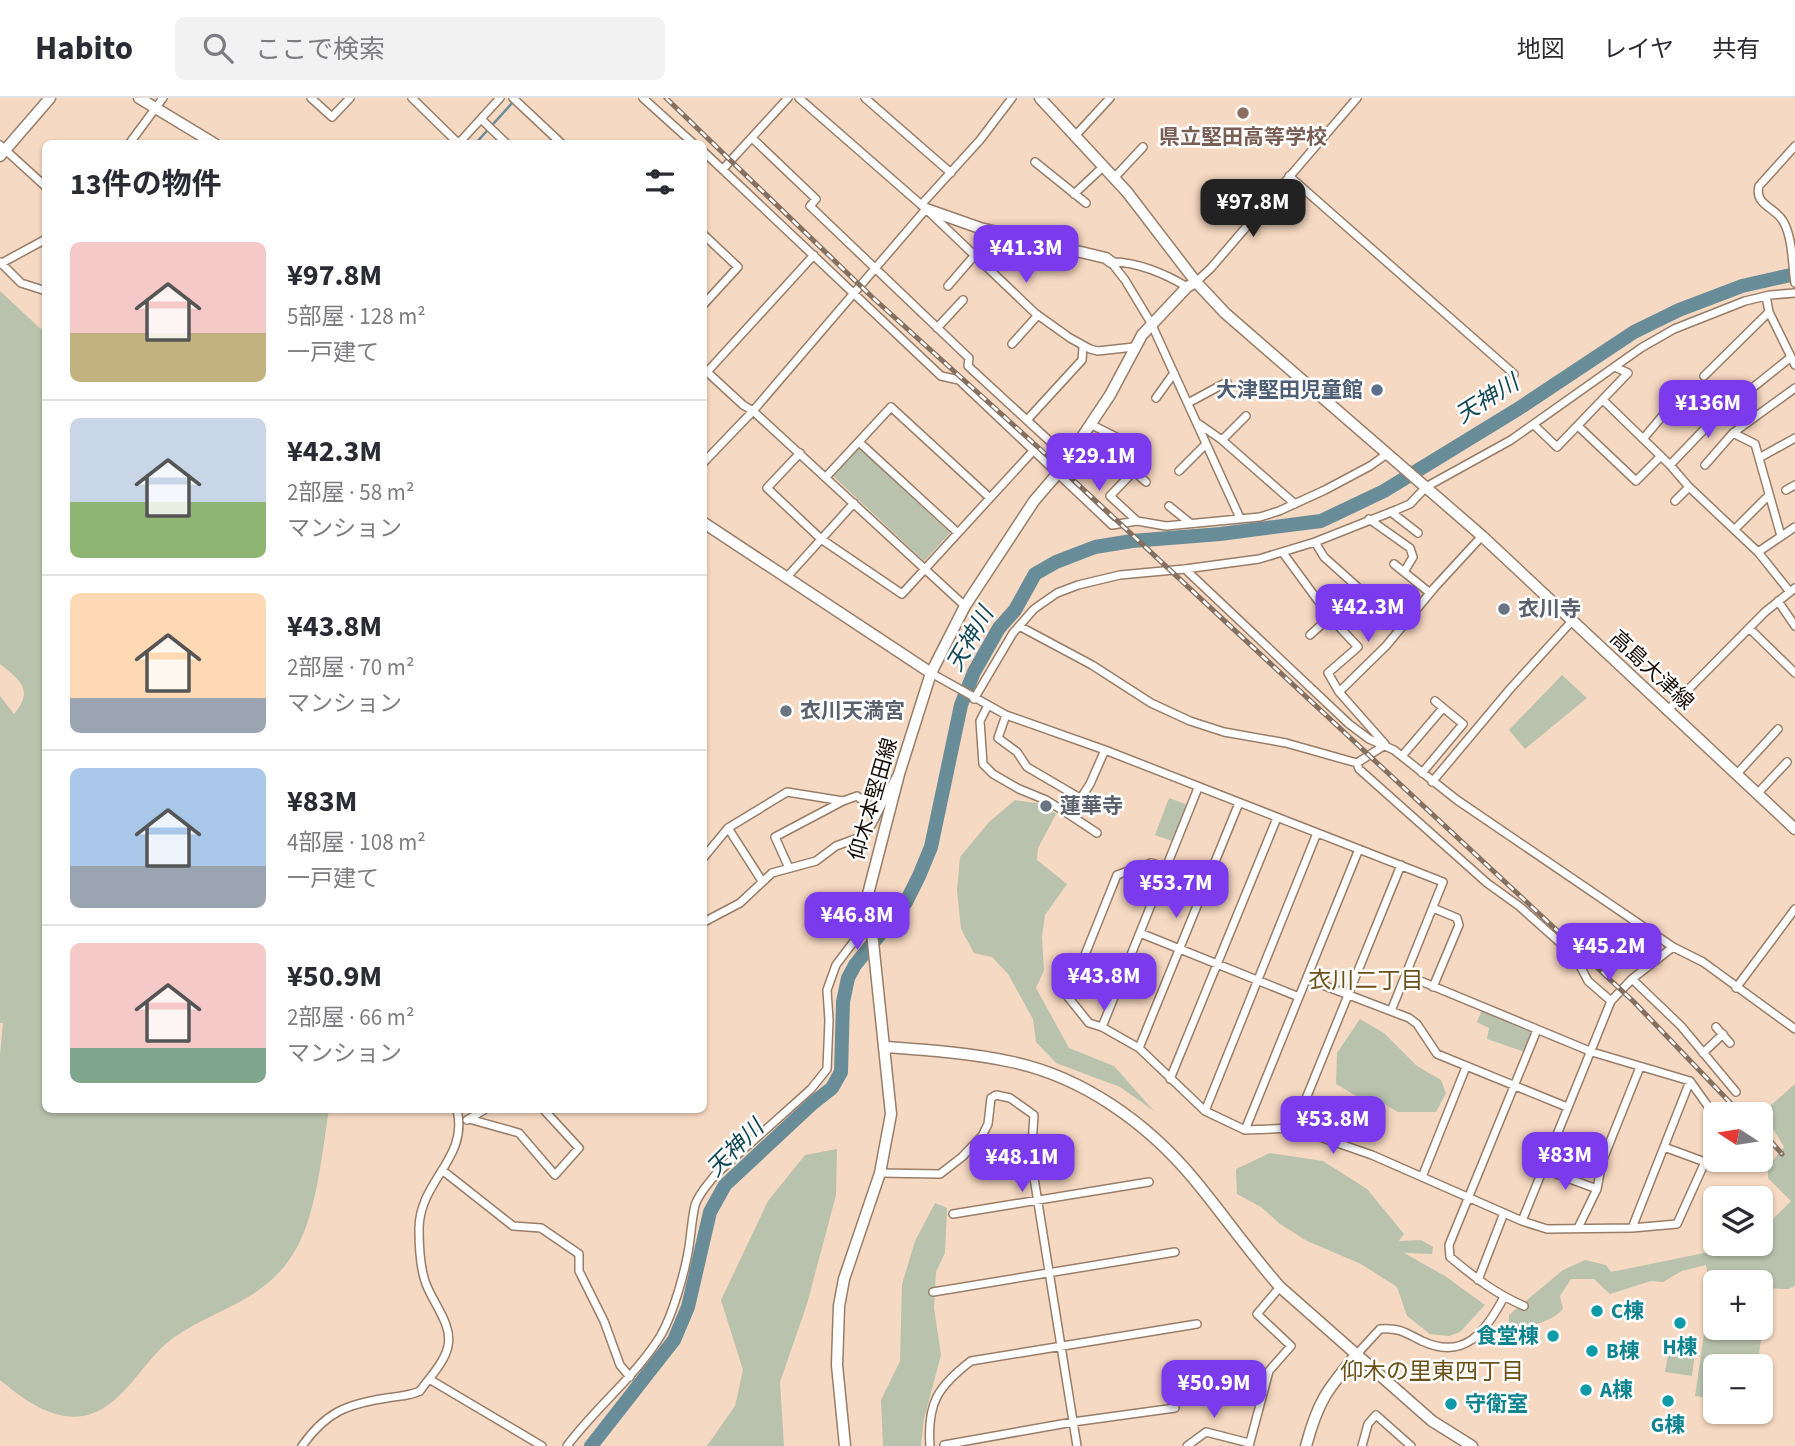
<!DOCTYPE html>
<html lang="ja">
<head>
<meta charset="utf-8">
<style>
  :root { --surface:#fff; --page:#f2f2f3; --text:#2b2b33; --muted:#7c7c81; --line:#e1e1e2; --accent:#7c3aed }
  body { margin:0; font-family:"Source Sans 3","Noto Sans JP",sans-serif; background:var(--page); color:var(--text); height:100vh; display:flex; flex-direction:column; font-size:26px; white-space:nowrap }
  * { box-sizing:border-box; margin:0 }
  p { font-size:23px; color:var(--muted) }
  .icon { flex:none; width:38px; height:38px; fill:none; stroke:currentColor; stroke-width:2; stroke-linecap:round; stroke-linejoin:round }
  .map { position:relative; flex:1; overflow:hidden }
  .panel { position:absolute; left:42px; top:42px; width:665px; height:973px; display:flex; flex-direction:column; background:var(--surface); border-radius:10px; box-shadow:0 2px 5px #0004 }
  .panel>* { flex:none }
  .needle { width:46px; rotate:282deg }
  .tools { position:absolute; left:1703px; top:1004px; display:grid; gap:14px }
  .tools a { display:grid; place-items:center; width:70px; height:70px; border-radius:10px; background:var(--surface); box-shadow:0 2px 5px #0004; font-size:35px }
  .price { position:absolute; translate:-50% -60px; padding:0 16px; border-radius:14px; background:var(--accent); color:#fff; font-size:23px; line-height:46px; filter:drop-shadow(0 2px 4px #0008) }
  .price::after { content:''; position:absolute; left:50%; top:42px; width:21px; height:16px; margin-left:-10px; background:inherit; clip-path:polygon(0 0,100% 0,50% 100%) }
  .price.on { background:#222; color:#fff }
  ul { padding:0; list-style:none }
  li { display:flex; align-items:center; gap:21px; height:175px; padding:0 28px }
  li+li { border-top:2px solid var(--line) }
  li span { display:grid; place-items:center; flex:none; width:196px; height:140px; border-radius:10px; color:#555 }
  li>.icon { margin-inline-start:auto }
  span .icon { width:84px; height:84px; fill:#fffc; stroke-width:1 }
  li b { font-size:30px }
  h2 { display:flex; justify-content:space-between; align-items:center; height:84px; padding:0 28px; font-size:30px }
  header { display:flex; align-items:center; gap:42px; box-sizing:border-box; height:98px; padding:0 35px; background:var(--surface); border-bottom:2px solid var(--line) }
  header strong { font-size:33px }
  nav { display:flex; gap:38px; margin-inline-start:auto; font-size:24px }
  .search { width:490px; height:63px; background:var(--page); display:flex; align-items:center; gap:18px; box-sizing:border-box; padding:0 24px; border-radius:10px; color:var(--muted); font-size:26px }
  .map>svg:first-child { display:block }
  .green { fill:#b9c2ac }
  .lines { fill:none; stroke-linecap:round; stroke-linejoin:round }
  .stream { stroke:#698d98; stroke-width:2.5 }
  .river { stroke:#698d98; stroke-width:14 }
  .street-casing { stroke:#987d68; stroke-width:10 }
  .secondary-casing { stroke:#987d68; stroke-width:13 }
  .street { stroke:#fff; stroke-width:7 }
  .secondary { stroke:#fff; stroke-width:10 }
  .rail-casing { stroke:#837061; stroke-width:5 }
  .rail { stroke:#fff; stroke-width:2.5; stroke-dasharray:8; stroke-linecap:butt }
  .education-dot { fill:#8d6e63; stroke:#fff; stroke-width:2.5 }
  .service-dot { fill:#5c6f8a; stroke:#fff; stroke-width:2.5 }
  .worship-dot { fill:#6b7280; stroke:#fff; stroke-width:2.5 }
  .culture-dot { fill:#0f9aa8; stroke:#fff; stroke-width:2.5 }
  .labels { text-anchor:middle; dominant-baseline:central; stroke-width:5; stroke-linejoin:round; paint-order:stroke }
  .education-label { font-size:21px; font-weight:bold; fill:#785e54; stroke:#fff }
  .service-label { font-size:21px; font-weight:bold; fill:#4e5e75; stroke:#fff; text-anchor:end }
  .worship-label { font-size:21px; font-weight:bold; fill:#5b616d; stroke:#fff; text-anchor:start }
  .street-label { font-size:21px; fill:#170e06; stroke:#fff }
  .culture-label { font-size:21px; font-weight:bold; fill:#0d838f; stroke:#fff; text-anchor:start }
  .water-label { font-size:23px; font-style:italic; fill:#134856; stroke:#fff }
  .neighbourhood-label { font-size:23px; fill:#6b5018; stroke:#fff }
</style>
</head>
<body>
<header>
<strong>Habito</strong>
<div class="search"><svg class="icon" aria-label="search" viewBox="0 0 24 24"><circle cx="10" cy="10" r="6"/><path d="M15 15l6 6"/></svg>ここで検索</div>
<nav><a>地図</a><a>レイヤ</a><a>共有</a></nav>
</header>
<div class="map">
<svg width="1795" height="1348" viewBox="0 0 1795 1348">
  <rect width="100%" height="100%" fill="#f6d9c2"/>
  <path class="green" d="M0 193 45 235 46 1012H329C322 1053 317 1115 296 1151 266 1204 217 1209 173 1240 144 1261 126 1304 91 1316 57 1327 24 1302 0 1282V957L3 925H0V598L14 616C35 592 19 581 0 566Z
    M858 349 950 435 924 463 832 377Z
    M1562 577 1587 600 1525 651 1509 632Z
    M1169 700 1191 708 1175 744 1155 737Z
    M1015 702 1043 706 1056 716 1038 750 1037 762 1067 786 1045 817 1042 839 1044 872 1036 890 1069 950 1114 968 1154 1013 1120 989 1056 965 1036 944 1033 921 1008 876 992 859 974 855 961 831 957 792 960 759 989 724Z
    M1482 912 1532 934 1525 954 1487 941 1489 930 1477 924Z
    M1360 921 1384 935 1417 968 1441 982 1446 995 1436 1014H1398L1375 1001 1358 999 1336 986 1337 955Z
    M1795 986V1188L1788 1191 1761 1190 1760 1185 1709 1183 1706 1167 1682 1173 1663 1184 1651 1183 1610 1196 1594 1181H1571L1560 1198 1563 1211C1549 1226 1529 1228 1509 1231V1217L1563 1172 1585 1162 1606 1167 1611 1174 1719 1152 1744 1158 1754 1146H1760C1761 1129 1779 1116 1791 1103L1768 1080V1068L1784 1049 1763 1014Z
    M837 1051 836 1097 807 1206 780 1284 784 1348H707L735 1308 743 1272 721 1202 768 1103 805 1057Z
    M1270 1055 1323 1063 1367 1091 1404 1136 1399 1143 1421 1142 1433 1149 1432 1156 1404 1155 1445 1178 1485 1207 1460 1234 1449 1238 1430 1236 1407 1218 1397 1189 1361 1166 1307 1143 1280 1126 1261 1109 1237 1096 1236 1071Z
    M935 1105 947 1110 945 1155 936 1174 934 1210 941 1257 924 1321 921 1348H883L881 1302 900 1263 902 1186 915 1143Z
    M1705 1229 1762 1235 1757 1269H1715V1301L1695 1298Z
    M1669 1250 1695 1253 1692 1278 1665 1274Z"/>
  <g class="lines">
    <path class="stream" d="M475 46 513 4"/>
    <path class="river" d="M591 1348 674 1242 688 1209 710 1114 725 1087 813 1005 832 990 841 974 843 904 848 880 855 867 906 804 919 778 931 749 961 607 974 574 999 530 1015 512 1035 476 1056 464 1095 449 1132 443 1220 436 1321 423 1384 393 1518 311 1634 234 1679 212 1742 188 1795 176"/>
    <defs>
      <path id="street" d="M311 0 332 19 350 0
        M412 0 459 46
        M513 0 562 46
        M643 0 694 46
        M799 0 926 111 1035 215 1070 240 1090 251 1098 253 1134 249
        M865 0 951 75
        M481 21 507 46
        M1075 38 1110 0
        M752 40 816 101 810 108 969 260 968 268 1068 360
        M459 45 500 0
        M129 46 163 0
        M0 47 46 89
        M1795 48 1759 88C1754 107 1775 109 1783 123 1793 140 1792 166 1795 185
        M704 54 941 278 959 282 1112 427 1137 423
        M1035 64 1086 105
        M723 71 788 0
        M1289 78 1514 276
        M1114 80 1143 49
        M1074 96 1104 68
        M921 107 980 42 1012 0
        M704 137 738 169 704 206
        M0 164 21 185 46 193
        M1111 164 1125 182 1151 225 1240 420
        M1111 164C1135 163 1166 176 1187 189
        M0 166 46 141
        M1196 184 1211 170 1357 0
        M948 188 974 158
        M1766 198 1769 214 1795 267
        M937 230 963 202
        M1012 246 1038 217
        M704 271 743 307 753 313 965 508
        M707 274 814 157
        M1704 278 1769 214
        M1156 300 1174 275
        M1603 302 1670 367 1689 389 1758 454 1790 494
        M1188 305 1227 284
        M1027 322 1082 262 1083 249
        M1090 326 1122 342
        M1199 326 1222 342 1295 406
        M1534 327 1557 349 1628 275 1615 269
        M1578 328 1636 383 1661 358
        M1643 341 1685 291 1715 320
        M1222 342 1246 318
        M859 344 958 435
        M800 355 767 390 821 441 902 496 1034 352
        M1759 360 1795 340
        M704 364 753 313 926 111
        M1670 367 1715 320 1791 259
        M1705 367 1733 335
        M1179 373 1206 346
        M826 379 891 309 990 400
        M1146 384 1134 373 1110 398 1137 423 1166 428 1260 419 1279 413 1325 392 1370 368 1387 356
        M1786 392 1795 387
        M1675 403 1689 389
        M1169 408 1190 425
        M1391 414 1418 435
        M1369 421 1410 450 1413 459 1404 474
        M1735 431 1769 397
        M1781 438 1755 346 1733 335 1795 290
        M1315 444 1324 459 1373 503
        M1758 454 1795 429
        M1283 455 1330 519 1358 549 1328 575 1339 594 1385 646
        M1394 466 1430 495
        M1185 471 1349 626 1369 641 1394 652 1457 702 1673 849 1703 864 1795 931
        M786 480 854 405
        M1388 494 1414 514
        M1778 503 1795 528
        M1019 528 1092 567 1151 605 1190 623 1224 634 1286 645 1357 665 1385 647
        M1749 530 1795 575
        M1310 537 1330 519
        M931 575 1006 617 1105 652 1443 784 1391 913
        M1339 594 1386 548 1435 489 1482 438
        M974 601 1013 535 1034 511 1057 495 1078 487 1120 477 1185 471 1259 461 1315 444 1396 412 1410 406 1426 389 1511 342 1641 250 1674 231 1745 203 1770 197 1795 195
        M987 609 980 623 983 666 993 676 1019 691 1046 702 1070 717 1090 686 1105 652
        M1667 613 1765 514 1795 490
        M1006 617 998 640 1017 654 1027 669 1080 700
        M1402 658 1443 610
        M1357 665 1359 671 1487 785 1519 808 1575 858 1588 883 1611 903
        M1422 675 1463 626 1435 603
        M1736 677 1778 631
        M1432 684 1510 591 1572 523
        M1757 696 1787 664
        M1070 717 1097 735
        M704 759 728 730
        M1166 769 1151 765 1117 777 1068 899 1089 925 1102 929 1139 950 1205 1013 1245 1032 1294 1030 1372 1057 1522 1123 1547 1131 1632 1130 1677 1126 1705 1064 1715 1049
        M789 770 775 739 843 703
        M762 783 728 730 787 694 843 703 857 698 877 714
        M1433 810 1457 820 1459 827 1433 889
        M704 824 740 805 772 775 816 763 836 748 863 738 872 726 896 679
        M1140 835 1299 899
        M1406 877 1592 954 1690 983 1715 1018
        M1307 881 1409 920 1417 926 1437 956 1567 1009
        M1632 881 1681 928 1736 994
        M1736 890 1795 811
        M1102 929 1198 690
        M1716 929 1730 945
        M1139 950 1239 705
        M1703 955 1723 936
        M1170 981 1277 720
        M1205 1013 1317 735
        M469 1021 519 1035 555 1077 579 1050 544 1012
        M467 1022 484 1012
        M1294 1030 1401 767
        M1245 1032 1359 751
        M1664 1049 1705 1064
        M1543 1071 1597 1091
        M442 1072 513 1128 541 1130 579 1156V1173L604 1223 620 1267 630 1279
        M880 1075 940 1076 962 1059 982 1038 988 1026 991 1000 996 997 1010 1000 1034 1017 1031 1061 1077 1348
        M1422 1079 1466 969
        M953 1116 1149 1084
        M1522 1123 1611 903 1632 881 1673 849
        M1578 1130 1597 1091 1602 1064 1640 969
        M1632 1130 1690 983
        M1478 1182 1504 1115
        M933 1194 1175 1154
        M1524 1208C1496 1196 1474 1179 1450 1159L1449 1147 1537 932
        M1356 1257 1380 1231C1398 1229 1406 1235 1422 1243 1465 1263 1486 1233 1504 1199
        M429 1281 542 1348
        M944 1347 1073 1324 1175 1310
        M302 1348C326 1314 347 1306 387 1300 398 1298 410 1298 420 1293 429 1280 445 1264 448 1248 453 1226 431 1203 425 1183 420 1168 419 1146 419 1130 420 1082 469 1060 457 1012
        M567 1348C596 1309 636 1278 661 1237 673 1216 685 1174 689 1149 691 1135 692 1120 695 1107 699 1095 709 1085 716 1076L811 991 827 971 829 922 827 892 836 867 870 822
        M930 1348C927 1306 937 1289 971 1263L1197 1226
        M1187 1348 1206 1334 1249 1345
        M1249 1348 1269 1273 1291 1248 1257 1216 1280 1189
        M1362 1348 1368 1326 1376 1317 1411 1348"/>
      <path id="secondary" d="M139 0 215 46
        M1040 0 1127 94 1196 184 1225 215 1482 438 1795 731
        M458 46 459 45
        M0 58 50 0
        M926 111 980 130 1106 160 1111 164
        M704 425 931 575
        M885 949C927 952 970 955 1012 964 1083 979 1147 1025 1193 1080 1223 1116 1249 1154 1280 1189L1432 1323 1472 1348
        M845 1348 837 1267 839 1208 844 1181 880 1075 891 1016 868 796 899 676 931 575 965 508 1034 403 1058 375 1110 297 1142 237 1187 189 1196 184
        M1306 1348C1318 1303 1327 1292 1356 1257"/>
    </defs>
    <use href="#street" class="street-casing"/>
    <use href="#secondary" class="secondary-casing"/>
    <use href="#street" class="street"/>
    <use href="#secondary" class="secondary"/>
    <defs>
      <path id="rail" d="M666 0 871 198 1040 351 1634 904 1742 1017
        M1760 1031 1782 1056"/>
    </defs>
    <use href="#rail" class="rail-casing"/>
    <use href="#rail" class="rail"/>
  </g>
  <circle class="education-dot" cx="1243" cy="15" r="7"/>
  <circle class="service-dot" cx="1377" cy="292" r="7"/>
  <g class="worship-dot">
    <circle cx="1504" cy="511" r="7"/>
    <circle cx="786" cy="613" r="7"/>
    <circle cx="1046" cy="708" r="7"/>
  </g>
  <g class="culture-dot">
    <circle cx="1597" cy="1213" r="7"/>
    <circle cx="1680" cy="1225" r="7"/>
    <circle cx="1553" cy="1238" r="7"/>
    <circle cx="1592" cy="1253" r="7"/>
    <circle cx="1586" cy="1292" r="7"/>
    <circle cx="1668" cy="1303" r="7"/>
    <circle cx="1451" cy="1306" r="7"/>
  </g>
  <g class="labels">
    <g class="education-label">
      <text x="1243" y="39">県立堅田高等学校</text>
    </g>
    <g class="service-label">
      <text x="1363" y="292">大津堅田児童館</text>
    </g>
    <g class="worship-label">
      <text x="1518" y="511">衣川寺</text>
      <text x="800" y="613">衣川天満宮</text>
      <text x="1060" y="708">蓮華寺</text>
    </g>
    <g class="street-label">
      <text transform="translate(1652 572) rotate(43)">高島大津線</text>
      <text transform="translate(873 701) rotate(-74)">仰木本堅田線</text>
    </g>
    <g class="culture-label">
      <text x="1611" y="1213">C棟</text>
      <text x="1539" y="1238" text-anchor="end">食堂棟</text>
      <text x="1680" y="1249" text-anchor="middle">H棟</text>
      <text x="1606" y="1253">B棟</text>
      <text x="1600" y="1292">A棟</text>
      <text x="1465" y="1306">守衛室</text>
      <text x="1668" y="1327" text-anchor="middle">G棟</text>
    </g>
    <g class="water-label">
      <text transform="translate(1487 301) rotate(-32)">天神川</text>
      <text transform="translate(970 541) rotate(-60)">天神川</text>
      <text transform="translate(735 1050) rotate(-45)">天神川</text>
    </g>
    <g class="neighbourhood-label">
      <text x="1366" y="882">衣川二丁目</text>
      <text x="1432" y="1273">仰木の里東四丁目</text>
    </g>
  </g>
</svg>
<div class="tools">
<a><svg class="needle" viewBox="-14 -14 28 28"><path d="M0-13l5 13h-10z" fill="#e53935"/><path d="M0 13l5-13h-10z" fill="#7c7c81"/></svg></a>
<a><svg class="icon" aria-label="layers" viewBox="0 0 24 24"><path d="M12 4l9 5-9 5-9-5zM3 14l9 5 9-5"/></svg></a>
<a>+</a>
<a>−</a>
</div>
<b class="price on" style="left:1253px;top:141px">¥97.8M</b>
<b class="price" style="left:1026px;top:187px">¥41.3M</b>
<b class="price" style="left:1708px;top:342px">¥136M</b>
<b class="price" style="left:1099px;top:395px">¥29.1M</b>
<b class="price" style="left:1368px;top:546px">¥42.3M</b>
<b class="price" style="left:1176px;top:822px">¥53.7M</b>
<b class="price" style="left:857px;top:854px">¥46.8M</b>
<b class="price" style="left:1609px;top:885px">¥45.2M</b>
<b class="price" style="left:1104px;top:915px">¥43.8M</b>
<b class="price" style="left:1333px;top:1058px">¥53.8M</b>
<b class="price" style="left:1565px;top:1094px">¥83M</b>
<b class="price" style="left:1022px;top:1096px">¥48.1M</b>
<b class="price" style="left:1214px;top:1322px">¥50.9M</b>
<section class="panel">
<h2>13件の物件<svg class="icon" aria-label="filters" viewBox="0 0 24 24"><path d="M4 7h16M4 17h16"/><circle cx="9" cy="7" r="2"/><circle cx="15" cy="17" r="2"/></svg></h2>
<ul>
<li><span style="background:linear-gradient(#f6c9c9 65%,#c2b280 0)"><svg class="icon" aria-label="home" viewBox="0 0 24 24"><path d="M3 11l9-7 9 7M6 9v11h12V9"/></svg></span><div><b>¥97.8M</b><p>5部屋 · 128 m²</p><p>一戸建て</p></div></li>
<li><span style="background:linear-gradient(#c9d6e8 60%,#8fb573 0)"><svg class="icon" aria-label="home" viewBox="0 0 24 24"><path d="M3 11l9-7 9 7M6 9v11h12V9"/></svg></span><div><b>¥42.3M</b><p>2部屋 · 58 m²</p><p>マンション</p></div></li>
<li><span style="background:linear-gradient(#ffd9b3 75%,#9aa5b1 0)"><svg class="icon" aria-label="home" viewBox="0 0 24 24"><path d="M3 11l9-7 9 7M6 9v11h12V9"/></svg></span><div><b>¥43.8M</b><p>2部屋 · 70 m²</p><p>マンション</p></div></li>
<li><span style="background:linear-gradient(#a9c7e8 70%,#9aa5b1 0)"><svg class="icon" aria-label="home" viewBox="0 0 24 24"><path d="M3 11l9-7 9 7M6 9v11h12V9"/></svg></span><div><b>¥83M</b><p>4部屋 · 108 m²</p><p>一戸建て</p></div></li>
<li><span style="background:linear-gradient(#f6c9c9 75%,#7fa58c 0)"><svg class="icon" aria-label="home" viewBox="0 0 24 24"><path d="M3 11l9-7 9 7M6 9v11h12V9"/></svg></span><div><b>¥50.9M</b><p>2部屋 · 66 m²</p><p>マンション</p></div></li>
</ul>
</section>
</div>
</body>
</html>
